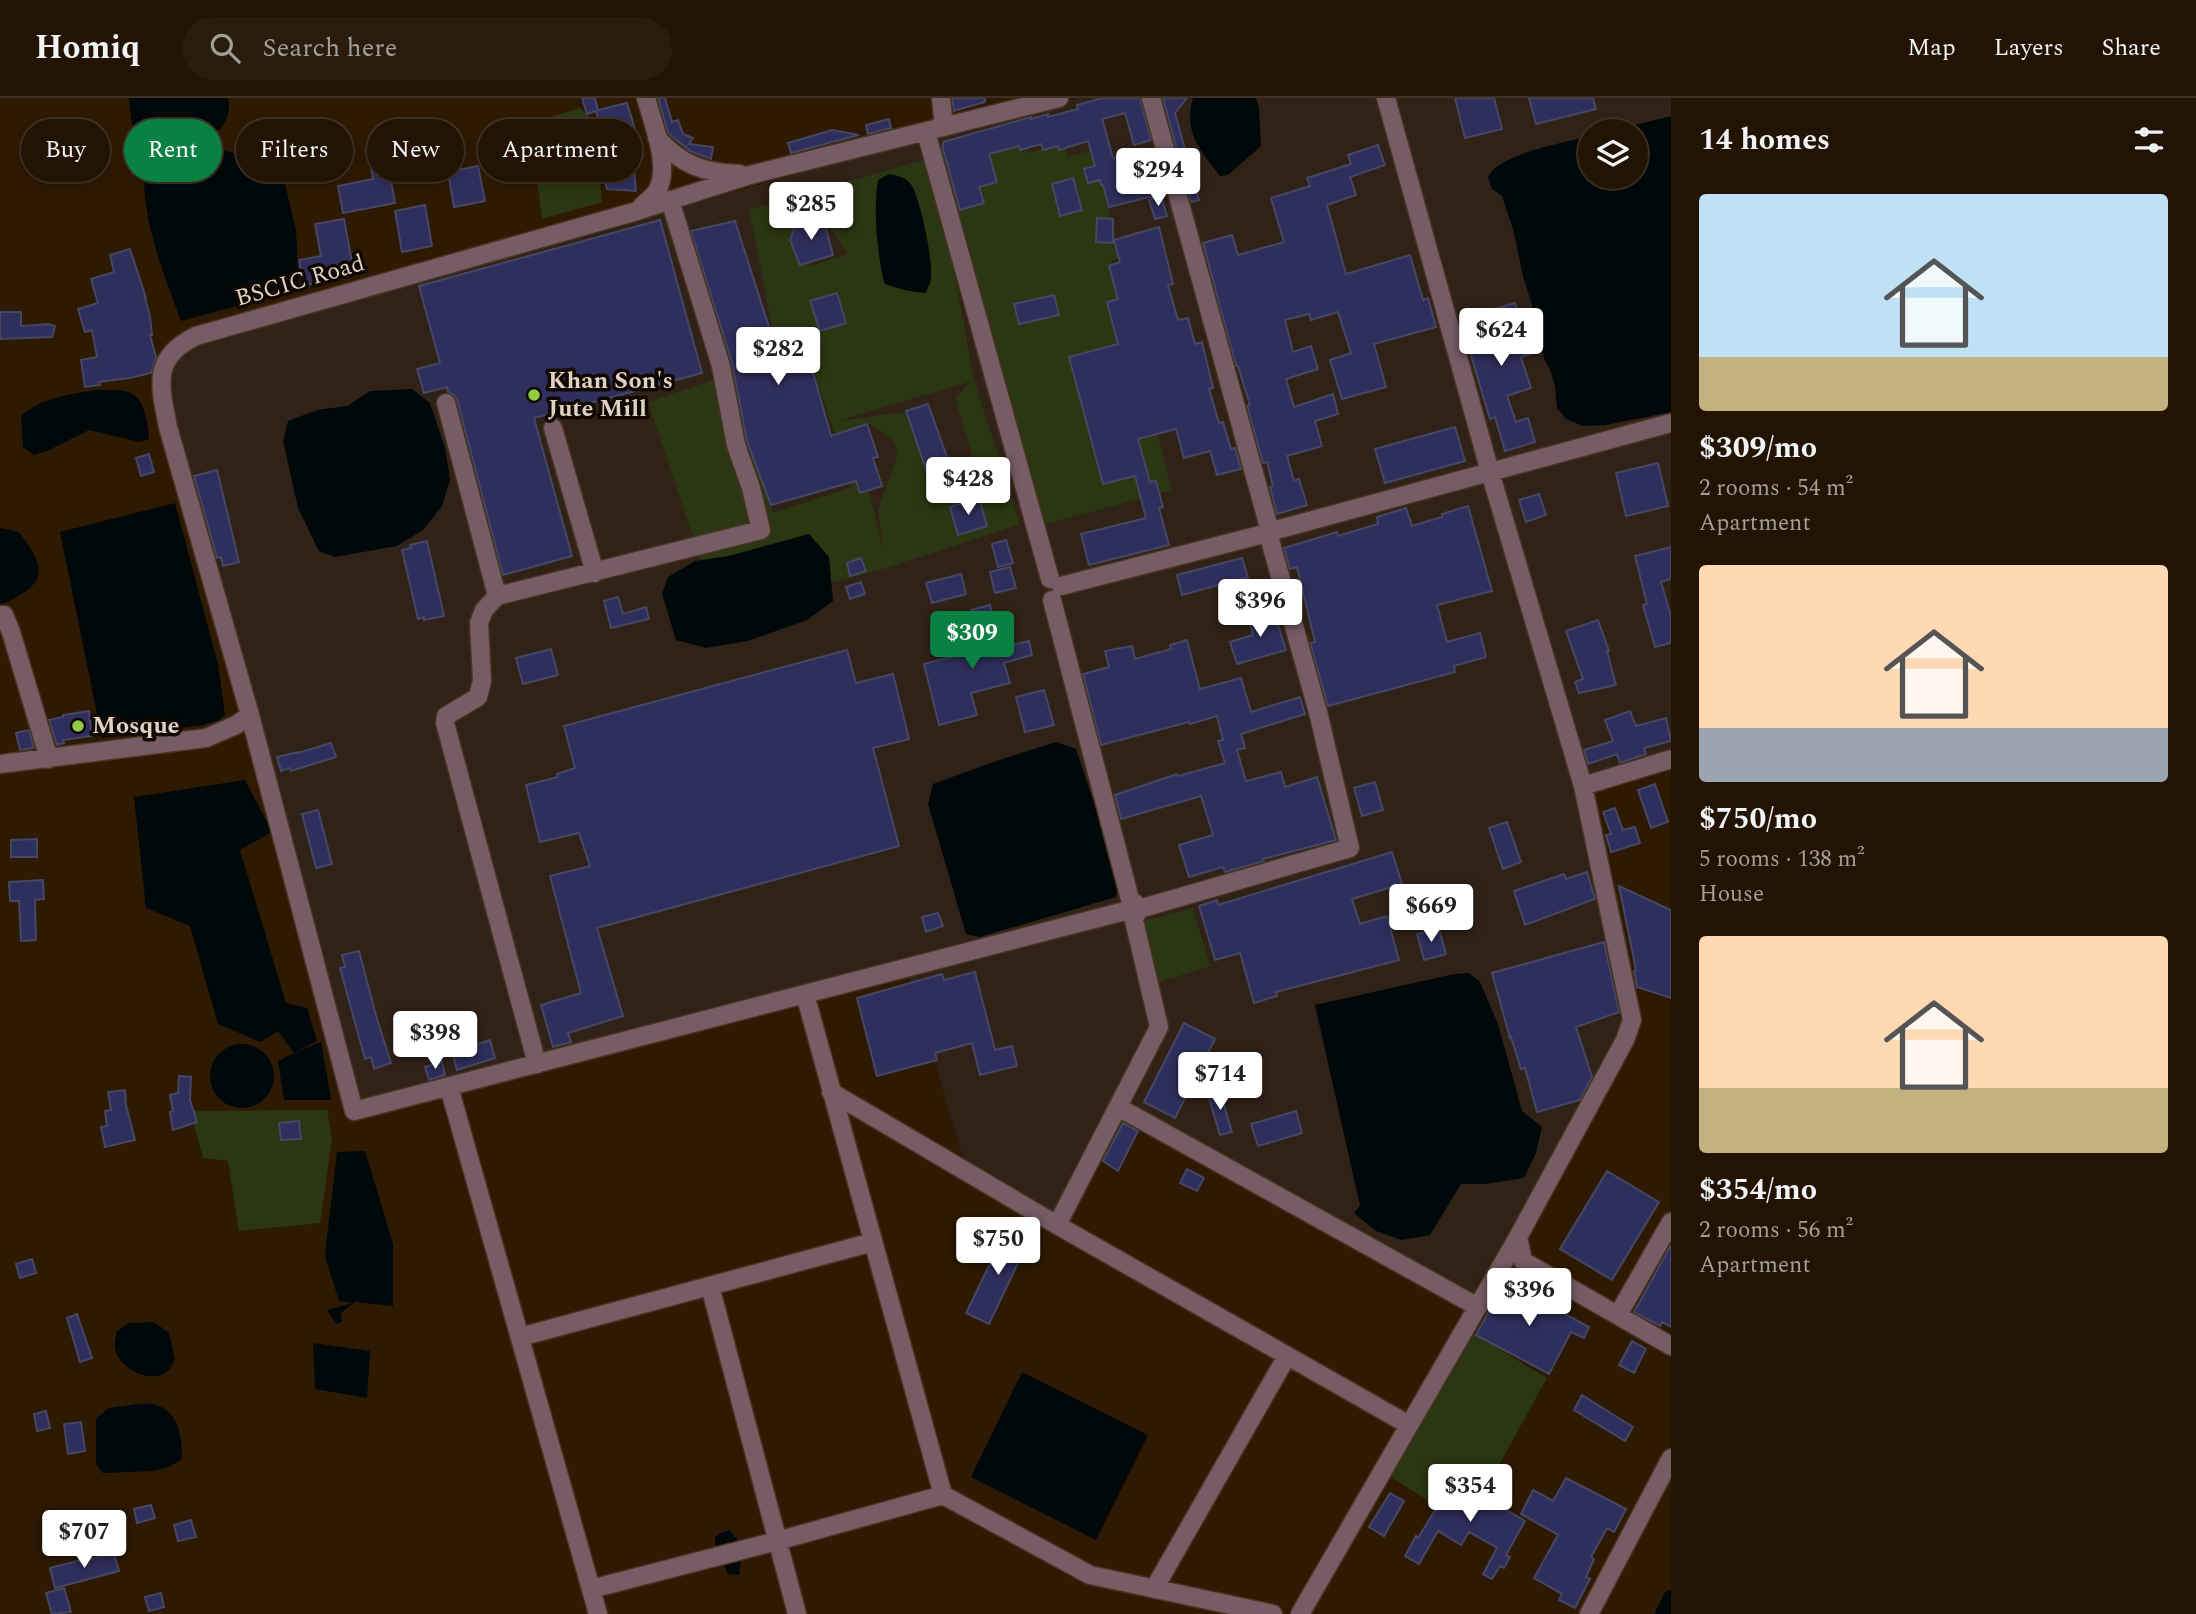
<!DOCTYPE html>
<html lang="en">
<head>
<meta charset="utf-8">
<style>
  :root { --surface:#221302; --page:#2a1c0c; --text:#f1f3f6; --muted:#a29e99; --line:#3f3224; --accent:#0b8043 }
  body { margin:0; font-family:Spectral,serif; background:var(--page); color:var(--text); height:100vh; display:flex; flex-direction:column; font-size:26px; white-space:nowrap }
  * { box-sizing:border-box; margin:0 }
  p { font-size:23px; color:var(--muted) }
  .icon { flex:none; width:38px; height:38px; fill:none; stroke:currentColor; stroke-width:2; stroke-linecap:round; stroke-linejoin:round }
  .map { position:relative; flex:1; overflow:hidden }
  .side { display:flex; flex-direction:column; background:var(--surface); width:525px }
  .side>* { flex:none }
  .top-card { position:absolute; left:21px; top:21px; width:665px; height:63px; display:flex; gap:14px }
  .buttons { position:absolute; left:1578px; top:21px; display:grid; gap:14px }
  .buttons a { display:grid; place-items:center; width:70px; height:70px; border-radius:50%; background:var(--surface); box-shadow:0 4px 10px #0003,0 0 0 2px var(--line); font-size:35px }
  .price { position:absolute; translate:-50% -60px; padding:0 16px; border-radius:7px; background:#fff; color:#222; font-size:23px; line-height:46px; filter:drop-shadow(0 2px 4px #0008) }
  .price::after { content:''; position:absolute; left:50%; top:42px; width:21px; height:16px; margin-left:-10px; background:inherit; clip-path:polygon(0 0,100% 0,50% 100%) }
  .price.active { background:var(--accent); color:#fff }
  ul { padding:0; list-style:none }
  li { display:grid; align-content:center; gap:14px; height:371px; padding:0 28px }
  li span { display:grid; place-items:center; height:217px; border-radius:7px; color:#555 }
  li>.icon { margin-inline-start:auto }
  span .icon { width:126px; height:126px; fill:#fffc; stroke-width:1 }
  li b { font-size:30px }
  h2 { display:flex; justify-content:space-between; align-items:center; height:84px; padding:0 28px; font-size:30px }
  .tag { padding:0 24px; border-radius:32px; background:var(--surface); box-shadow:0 4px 10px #0003,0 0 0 2px var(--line); font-size:24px; line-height:63px }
  .tag.active { background:var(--accent); color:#fff }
  header { display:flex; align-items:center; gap:42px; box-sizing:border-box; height:98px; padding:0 35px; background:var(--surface); border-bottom:2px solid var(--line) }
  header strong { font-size:33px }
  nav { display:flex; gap:38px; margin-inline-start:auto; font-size:24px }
  .search { width:490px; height:63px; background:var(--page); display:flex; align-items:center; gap:18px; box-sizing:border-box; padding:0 24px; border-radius:38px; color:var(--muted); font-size:26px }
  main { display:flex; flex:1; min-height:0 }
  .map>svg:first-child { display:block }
  .industrial { fill:#312218; fill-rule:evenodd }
  .green { fill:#2b3712; fill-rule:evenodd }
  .water { fill:#00080a }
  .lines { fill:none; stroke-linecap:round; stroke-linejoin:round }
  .canal { stroke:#00080a; stroke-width:16 }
  .building { fill:#2f2f5d; stroke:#454763; stroke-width:2 }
  .minor-casing { stroke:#47331e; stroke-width:21 }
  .minor { stroke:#765c64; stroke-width:18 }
  .poi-dot { fill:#8fcd42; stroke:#100701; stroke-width:2.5 }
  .labels { text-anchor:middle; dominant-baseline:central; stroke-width:7; stroke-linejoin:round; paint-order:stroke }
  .street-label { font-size:24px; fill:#dfd1c3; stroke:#100701 }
  .poi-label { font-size:24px; font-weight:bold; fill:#dfd1c3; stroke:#100701; text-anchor:start }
</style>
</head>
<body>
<header>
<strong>Homiq</strong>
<div class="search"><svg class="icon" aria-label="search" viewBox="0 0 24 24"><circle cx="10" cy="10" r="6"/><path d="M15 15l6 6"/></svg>Search here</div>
<nav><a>Map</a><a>Layers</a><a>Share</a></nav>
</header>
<main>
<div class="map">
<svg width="1671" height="1516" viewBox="0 0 1671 1516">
  <rect width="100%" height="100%" fill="#2e1903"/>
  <path class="industrial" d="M1077 0H1671V672L1595 694 1639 910 1481 1217 1127 1017 1064 1122 967 1073 910 880 352 1017 169 295 171 270 184 250 914 43ZM1591 33H1636V79H1591Z"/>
  <path class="green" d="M580 10 595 24 602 104 542 121 530 25Z
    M980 35 1009 51 1023 49 1027 55 1064 45 1068 59 1093 52 1121 159 1111 163 1172 392 1035 429 934 52 952 41Z
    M926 61 946 128 974 282 1020 426 886 470 719 516 648 304 726 278 773 415 852 389 805 246 777 254 749 112ZM823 120 848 156 811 168 801 126ZM972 283 955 300 980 383 939 395 913 313 837 323ZM869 325 894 343 898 356 878 412 884 457 863 369Z
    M1193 810 1210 868 1159 884 1145 823Z
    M327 1012 332 1040 320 1125 239 1133 228 1063 203 1060 190 1013Z
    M1470 1233 1547 1280 1466 1427 1391 1379Z"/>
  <path class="water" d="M129 0H228C230 6 229 10 228 16 219 50 178 49 149 56 132 39 131 23 129 0Z
    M1193 0H1256L1259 9 1261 48 1228 77 1220 78C1200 51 1183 34 1193 0Z
    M1671 18V314L1606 327 1583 328 1566 321 1557 310 1555 289 1551 274 1544 260 1536 220 1523 178 1513 131 1502 98 1492 91 1488 80C1496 56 1567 44 1591 38V79H1636V33H1612Z
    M221 51 282 73 296 133 299 191 181 223C165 179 146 133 144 85L185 55Z
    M889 76C899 78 907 79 912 88 921 104 935 168 930 185 929 188 927 191 926 195 912 194 899 191 885 186L883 181C877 148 873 116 878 82Z
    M412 291 430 305 445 350 450 382 442 408 423 432 397 448 335 459 319 453 298 410 283 343 288 323 317 312 347 308 370 293Z
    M96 292C107 292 121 291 131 295 144 300 149 328 149 341L139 344 89 332 47 353 34 357 23 349 21 318C40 300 71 296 96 292Z
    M175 405 218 566 225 617 218 623 202 627 102 640 60 434Z
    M0 430 19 434C36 458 53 478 20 497 13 501 8 505 0 506Z
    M809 436 829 459 833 503 807 522 748 543 706 550 676 542 662 496 668 479 695 463 728 458Z
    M1056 644 1076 651 1113 762 1118 787 1116 799 980 839 966 836 928 706 933 686 996 663Z
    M245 682 272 734 240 752 286 905 307 910 317 943 294 955 321 944 331 1002H284L278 963 294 955 278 933 260 944 218 926 190 828 146 810 134 699Z
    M1469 875 1480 884 1498 926 1522 1013 1542 1029 1536 1055 1524 1080 1486 1086H1461L1430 1137 1402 1142 1376 1133 1354 1115 1360 1108 1315 907 1454 876Z
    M210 978a32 32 0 1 1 64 0a32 32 0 1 1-64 0Z
    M365 1053 393 1146V1208L355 1204 341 1215 342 1224 336 1226 327 1212 353 1205 339 1203 325 1158 337 1054Z
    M154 1224 169 1235 175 1261C173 1264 172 1268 170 1271 154 1289 118 1271 115 1250 114 1245 116 1238 117 1233L129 1225Z
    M313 1245 370 1253 367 1300 315 1291Z
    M1022 1274 1148 1337 1096 1442 971 1379Z
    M137 1306C144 1306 153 1305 159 1308 180 1316 182 1342 182 1361L169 1369 153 1373 103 1375 96 1366V1320L109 1310Z
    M88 1417H91L95 1424 103 1432C103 1442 101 1448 92 1453L82 1449C77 1438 84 1427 88 1417Z
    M730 1432 739 1444 745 1459 741 1463 739 1477 728 1476 715 1445V1439L721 1435Z"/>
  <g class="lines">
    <path class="canal" d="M1663 1516 1671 1500"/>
  </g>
  <path class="building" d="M582 0H595L598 12 627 5 643 58 633 61 636 93 607 91 601 68 626 62 620 38 604 42 596 13 587 16Z
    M658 0H665L672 24 678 22 683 36 693 40 689 46 713 49 711 61 690 53 668 35Z
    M952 0H985V4L954 13Z
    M1103 0H1140L1151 42 1134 47 1125 15 1102 21 1113 60 1135 54 1143 80 1147 79 1153 98 1109 109 1103 87H1101L1100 82 1088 85 1084 71 1095 68 1088 43 1059 52 1058 48 1043 52 1041 46 1020 52 1019 48 989 56 997 84 979 89 984 105 960 112 943 51V44L1031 19V21L1048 16V19L1078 11 1077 7Z
    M1163 0H1187L1175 15 1199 102 1191 104Z
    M1455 0H1494L1502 31 1465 40Z
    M1529 0H1593L1596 11 1536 26Z
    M889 21 891 30 868 36 866 27Z
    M832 32 859 37 791 55 788 45Z
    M392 47 396 64 388 66 395 105 343 115 338 88 373 81 368 51Z
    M1378 47 1385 67 1350 79 1356 97 1327 107 1346 176 1410 157 1423 202 1428 200 1436 229 1374 246 1386 289 1342 301 1330 262 1351 255 1338 214 1311 222 1309 216 1285 222 1293 254 1311 248 1318 271 1286 281 1294 309 1333 296 1338 316 1315 323 1322 348 1287 358 1294 383 1299 381 1307 407 1277 416 1270 389 1273 388 1267 364 1263 365 1247 308 1250 307 1238 268H1236L1203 145 1232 137 1238 157 1284 144 1271 100 1310 88 1307 80 1351 66 1348 57Z
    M478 68 485 103 454 109 448 74Z
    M1073 80 1082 112 1060 118 1052 86Z
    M1161 98 1167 118 1155 121 1149 102Z
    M425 107 432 148 402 154 395 113Z
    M823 120 833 157 800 167 790 142 795 129Z
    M1097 120 1113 121V145L1096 144Z
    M344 121 354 175 323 181V184L304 187 299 162 321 158 315 126Z
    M660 122 702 275 534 320 572 458 503 477 457 301 454 297 448 294 447 289 424 295 417 271 440 265 419 188Z
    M735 123 777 254 805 246 831 338 867 326 878 359 873 360 882 388 860 395 856 383 771 407 747 343 732 265 691 133Z
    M1159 129 1173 186 1168 187 1178 222 1188 220 1195 246 1202 244 1213 290 1209 291 1219 325 1223 324 1231 351 1235 350 1241 371 1217 377 1210 353 1184 360 1176 331 1138 341 1150 384 1156 383 1163 409 1159 410 1169 447 1089 467 1081 436 1146 420 1135 378 1103 386 1069 259 1118 246 1107 204 1118 201 1109 168 1120 164 1114 142Z
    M130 151 146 200H145L150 218 152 237H150L156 259 151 275 129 280 99 284 100 287 85 289 81 262 97 259 92 232 85 234 78 211 98 205 91 181 114 174 110 157Z
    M837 195 846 225 820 233 810 203Z
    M1054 197 1059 217 1019 226 1014 206Z
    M1515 205 1530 256 1521 259 1531 290 1507 298 1516 324 1528 320 1535 344 1505 353 1495 319 1490 321 1460 221Z
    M0 214H21V228L48 226 55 228 52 239 0 241Z
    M928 306 951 370 928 377 906 313Z
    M1455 329 1465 363 1385 385 1375 351Z
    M149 356 154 374 141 378 136 360Z
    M1658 365 1668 408 1626 418 1616 375Z
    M217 372 239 464 223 468 221 459 217 460 194 378Z
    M1539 396 1546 417 1526 424 1519 402Z
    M979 400 987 428 958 437 950 409Z
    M1468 408 1492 493 1437 507 1447 544 1480 535 1486 559 1454 568 1455 574 1328 608 1310 545 1315 544 1297 469 1290 471 1284 450 1337 434 1338 438 1378 426 1377 419 1406 410 1412 428 1442 419V416Z
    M1006 442 1013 465 998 469 992 446Z
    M427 443 444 518 424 522V519L418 521 402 452 411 450 410 447Z
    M1671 449V481L1661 484 1671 518V545L1655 549 1643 507 1647 506 1635 458Z
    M861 460 866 473 850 478 847 465Z
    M1242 460 1248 479 1182 497 1177 477Z
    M1010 469 1016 490 995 495 990 474Z
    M961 476 966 496 932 505 926 485Z
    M861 484 865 496 850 501 846 489Z
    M618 499 623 516 646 509 649 521 611 530 604 503Z
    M990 507 1001 550 1029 543 1032 557 1004 565 1010 585 971 595 977 617 939 627 924 566 981 551 971 512Z
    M1273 511 1286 552 1237 566 1230 544 1253 537 1248 518Z
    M1598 522 1609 553H1607L1616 587 1579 595 1575 584 1583 581 1566 533Z
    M1187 542 1200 591 1241 580 1251 614 1300 599 1305 616 1241 636 1245 650 1237 652 1246 683 1281 674 1285 689 1317 679 1336 742 1263 761 1264 763 1225 774 1223 769 1189 779 1179 747 1213 737 1201 698 1121 721 1115 697 1177 676 1178 678 1225 665 1218 643 1223 642 1217 618 1190 626 1189 624 1101 647 1083 576 1109 569 1105 553 1132 548 1135 561 1171 551 1170 547Z
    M551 551 558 577 523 586 516 560Z
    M847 552 856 585 893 576 909 641 873 650 899 748 597 830 623 918 568 935 571 944 553 949 541 907 581 895 550 778 590 768 579 735 540 744 526 687 558 679 557 676 575 670 564 628Z
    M1044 592 1054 627 1025 634 1016 599Z
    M89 613 92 638 63 642 64 645 57 647 49 622 63 619V617Z
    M1630 613 1636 628 1666 620 1671 643 1644 650 1646 656 1620 665 1617 656 1588 666 1584 652 1613 643 1605 622Z
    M29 632 34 650 20 652 16 635Z
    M331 645 336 659 291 673 290 670 281 673 277 659 298 654V655Z
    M1375 684 1383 712 1362 718 1354 690Z
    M1655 686 1668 724 1651 730 1638 692Z
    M1615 710 1623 732 1635 729 1640 745 1611 754 1606 737 1611 736 1603 714Z
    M318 712 332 766 316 770 302 716Z
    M1507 724 1521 764 1503 771 1489 730Z
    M37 741V759H11V742Z
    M1392 754 1402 786 1352 801 1360 826 1387 818 1399 862 1276 894 1277 898 1254 905 1240 855 1215 862 1199 808 1217 802 1218 807Z
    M1587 774 1595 801 1525 827 1514 793 1564 776 1566 781Z
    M43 782 44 801 35 802 36 842 21 843 19 803H10L9 784Z
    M1619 788 1671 812V900L1637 889 1634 873 1636 872Z
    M938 815 943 828 926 834 922 819Z
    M1439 831 1446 856 1424 862 1417 836Z
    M1604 844 1619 914 1576 929 1592 979 1580 1002 1537 1014 1525 970 1521 971 1511 939 1510 940 1492 875Z
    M359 853 377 921 391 965 374 971 371 959 365 961 340 870 345 869 342 857Z
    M975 874 995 952 1012 948 1017 968 980 977 972 945 935 955 937 962 877 978 857 900 942 876 944 882Z
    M1184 925 1215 941 1175 1020 1144 1004Z
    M490 942 495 960 457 972 452 954Z
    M442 964 445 977 429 982 425 969Z
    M179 978 191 979 190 1002 197 1024 173 1032 170 1014 173 1013 170 997 178 995Z
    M1219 990 1232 1034 1220 1037 1207 993Z
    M125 992 126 1007 135 1042 105 1049 101 1029 107 1028 105 1013 111 1012 108 994Z
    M1296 1013 1302 1035 1258 1048 1251 1026Z
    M299 1023 301 1041 281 1042 279 1025Z
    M1123 1025 1138 1033 1118 1073 1103 1063Z
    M1187 1071 1204 1080 1197 1093 1180 1085Z
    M1607 1073 1659 1104 1612 1182 1560 1151Z
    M1007 1131 1029 1142 989 1226 966 1215Z
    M1671 1147V1229L1662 1224 1660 1228 1634 1214Z
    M32 1161 36 1175 20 1180 16 1166Z
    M1505 1184 1589 1229 1584 1240 1571 1234 1549 1276 1476 1237Z
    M77 1216 92 1260 80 1264 67 1220Z
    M1632 1243 1646 1251 1634 1275 1619 1267Z
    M1582 1297 1633 1329 1625 1343 1574 1312Z
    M46 1313 50 1330 37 1333 34 1316Z
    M81 1324 85 1353 68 1356 64 1326Z
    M1456 1378 1480 1392 1478 1395 1525 1423 1506 1457 1510 1459 1504 1470 1500 1468 1492 1481 1483 1476 1497 1450 1469 1434 1461 1447 1438 1433 1419 1466 1405 1458 1416 1438 1418 1440Z
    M1566 1380 1626 1411 1614 1434 1607 1430 1591 1459 1594 1461 1586 1479 1590 1481 1575 1510 1559 1502 1562 1496 1534 1480 1558 1437 1521 1416 1533 1392 1553 1403Z
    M1390 1395 1404 1403 1384 1438 1369 1429Z
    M151 1407 155 1420 137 1425 134 1411Z
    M191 1422 196 1439 178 1443 174 1427Z
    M114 1455 119 1473 55 1490 50 1470 85 1461V1463Z
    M64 1490 71 1514 52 1516 46 1495Z
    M161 1495 164 1509 149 1513 145 1499Z"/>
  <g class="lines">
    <defs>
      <path id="minor" d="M941 0 944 29
        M1151 0 1268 426
        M926 34 1050 481
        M657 40C682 67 703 75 740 76
        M641 109C646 104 653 99 657 93 671 69 653 26 646 0
        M446 305 497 498
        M553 330 595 475
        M1276 432 1671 325
        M1061 488 1260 437
        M1052 502 1131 805H1135L1139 811 1136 817
        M0 517H4L11 534 49 661
        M250 617 354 1013 1125 813
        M0 666 206 640 236 627 250 617 168 329C160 287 151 260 196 238L637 113 750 77 1059 0
        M1583 688 1671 661
        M1139 811 1350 750 1319 618 1270 442
        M805 896 943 1397
        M537 966 445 625 446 618 478 599 482 583 479 525 484 512 497 498 761 432 751 390 736 347 721 268 670 102
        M449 989 598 1516
        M831 994 1057 1127 1409 1327
        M1118 1009 1478 1209
        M1057 1127 1159 929 1133 818
        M1518 1139 1523 1163 1671 1248
        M710 1188 797 1516
        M1618 1217 1671 1124
        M520 1239 873 1144
        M591 1491 777 1443 943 1397 1090 1477 1273 1516
        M1154 1491 1287 1258
        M1300 1516 1518 1139 1625 942 1632 922 1583 688 1490 374 1386 0
        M1589 1516 1671 1360"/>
    </defs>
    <use href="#minor" class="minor-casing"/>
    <use href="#minor" class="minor"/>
  </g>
  <g class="poi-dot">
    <circle cx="534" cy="297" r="7"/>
    <circle cx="78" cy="628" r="7"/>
  </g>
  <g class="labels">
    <g class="street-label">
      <text transform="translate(300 183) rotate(-16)">BSCIC Road</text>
    </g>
    <g class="poi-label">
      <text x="548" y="283">Khan Son's<tspan x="548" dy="28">Jute Mill</tspan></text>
      <text x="92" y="628">Mosque</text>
    </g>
  </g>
</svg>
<div class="buttons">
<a><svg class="icon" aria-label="layers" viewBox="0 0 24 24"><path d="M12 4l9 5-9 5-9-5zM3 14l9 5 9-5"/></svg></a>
</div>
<b class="price" style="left:1158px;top:110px">$294</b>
<b class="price" style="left:811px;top:144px">$285</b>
<b class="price" style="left:1501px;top:270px">$624</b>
<b class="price" style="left:778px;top:289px">$282</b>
<b class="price" style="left:968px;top:419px">$428</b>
<b class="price" style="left:1260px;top:541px">$396</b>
<b class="price active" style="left:972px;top:573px">$309</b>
<b class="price" style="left:1431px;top:846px">$669</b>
<b class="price" style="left:435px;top:973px">$398</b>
<b class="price" style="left:1220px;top:1014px">$714</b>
<b class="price" style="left:998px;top:1179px">$750</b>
<b class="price" style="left:1529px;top:1230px">$396</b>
<b class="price" style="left:1470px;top:1426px">$354</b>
<b class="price" style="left:84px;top:1472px">$707</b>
<div class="top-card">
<a class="tag">Buy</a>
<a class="tag active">Rent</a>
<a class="tag">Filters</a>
<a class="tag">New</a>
<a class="tag">Apartment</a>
</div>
</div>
<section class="side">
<h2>14 homes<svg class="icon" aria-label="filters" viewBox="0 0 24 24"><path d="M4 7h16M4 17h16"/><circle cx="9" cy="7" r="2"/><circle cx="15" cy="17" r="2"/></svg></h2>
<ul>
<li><span style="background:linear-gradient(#bfe0f5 75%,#c2b280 0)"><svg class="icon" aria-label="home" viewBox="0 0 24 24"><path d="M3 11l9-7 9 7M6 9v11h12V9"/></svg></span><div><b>$309/mo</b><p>2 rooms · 54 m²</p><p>Apartment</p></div></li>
<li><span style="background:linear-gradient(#ffd9b3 75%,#9aa5b1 0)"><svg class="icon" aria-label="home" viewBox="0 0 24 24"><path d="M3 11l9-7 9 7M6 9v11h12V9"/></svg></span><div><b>$750/mo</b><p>5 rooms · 138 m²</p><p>House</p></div></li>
<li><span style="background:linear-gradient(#ffd9b3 70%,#c2b280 0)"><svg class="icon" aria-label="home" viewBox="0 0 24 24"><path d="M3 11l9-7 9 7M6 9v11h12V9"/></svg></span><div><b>$354/mo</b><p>2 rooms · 56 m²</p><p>Apartment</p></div></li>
</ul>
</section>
</main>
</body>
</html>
